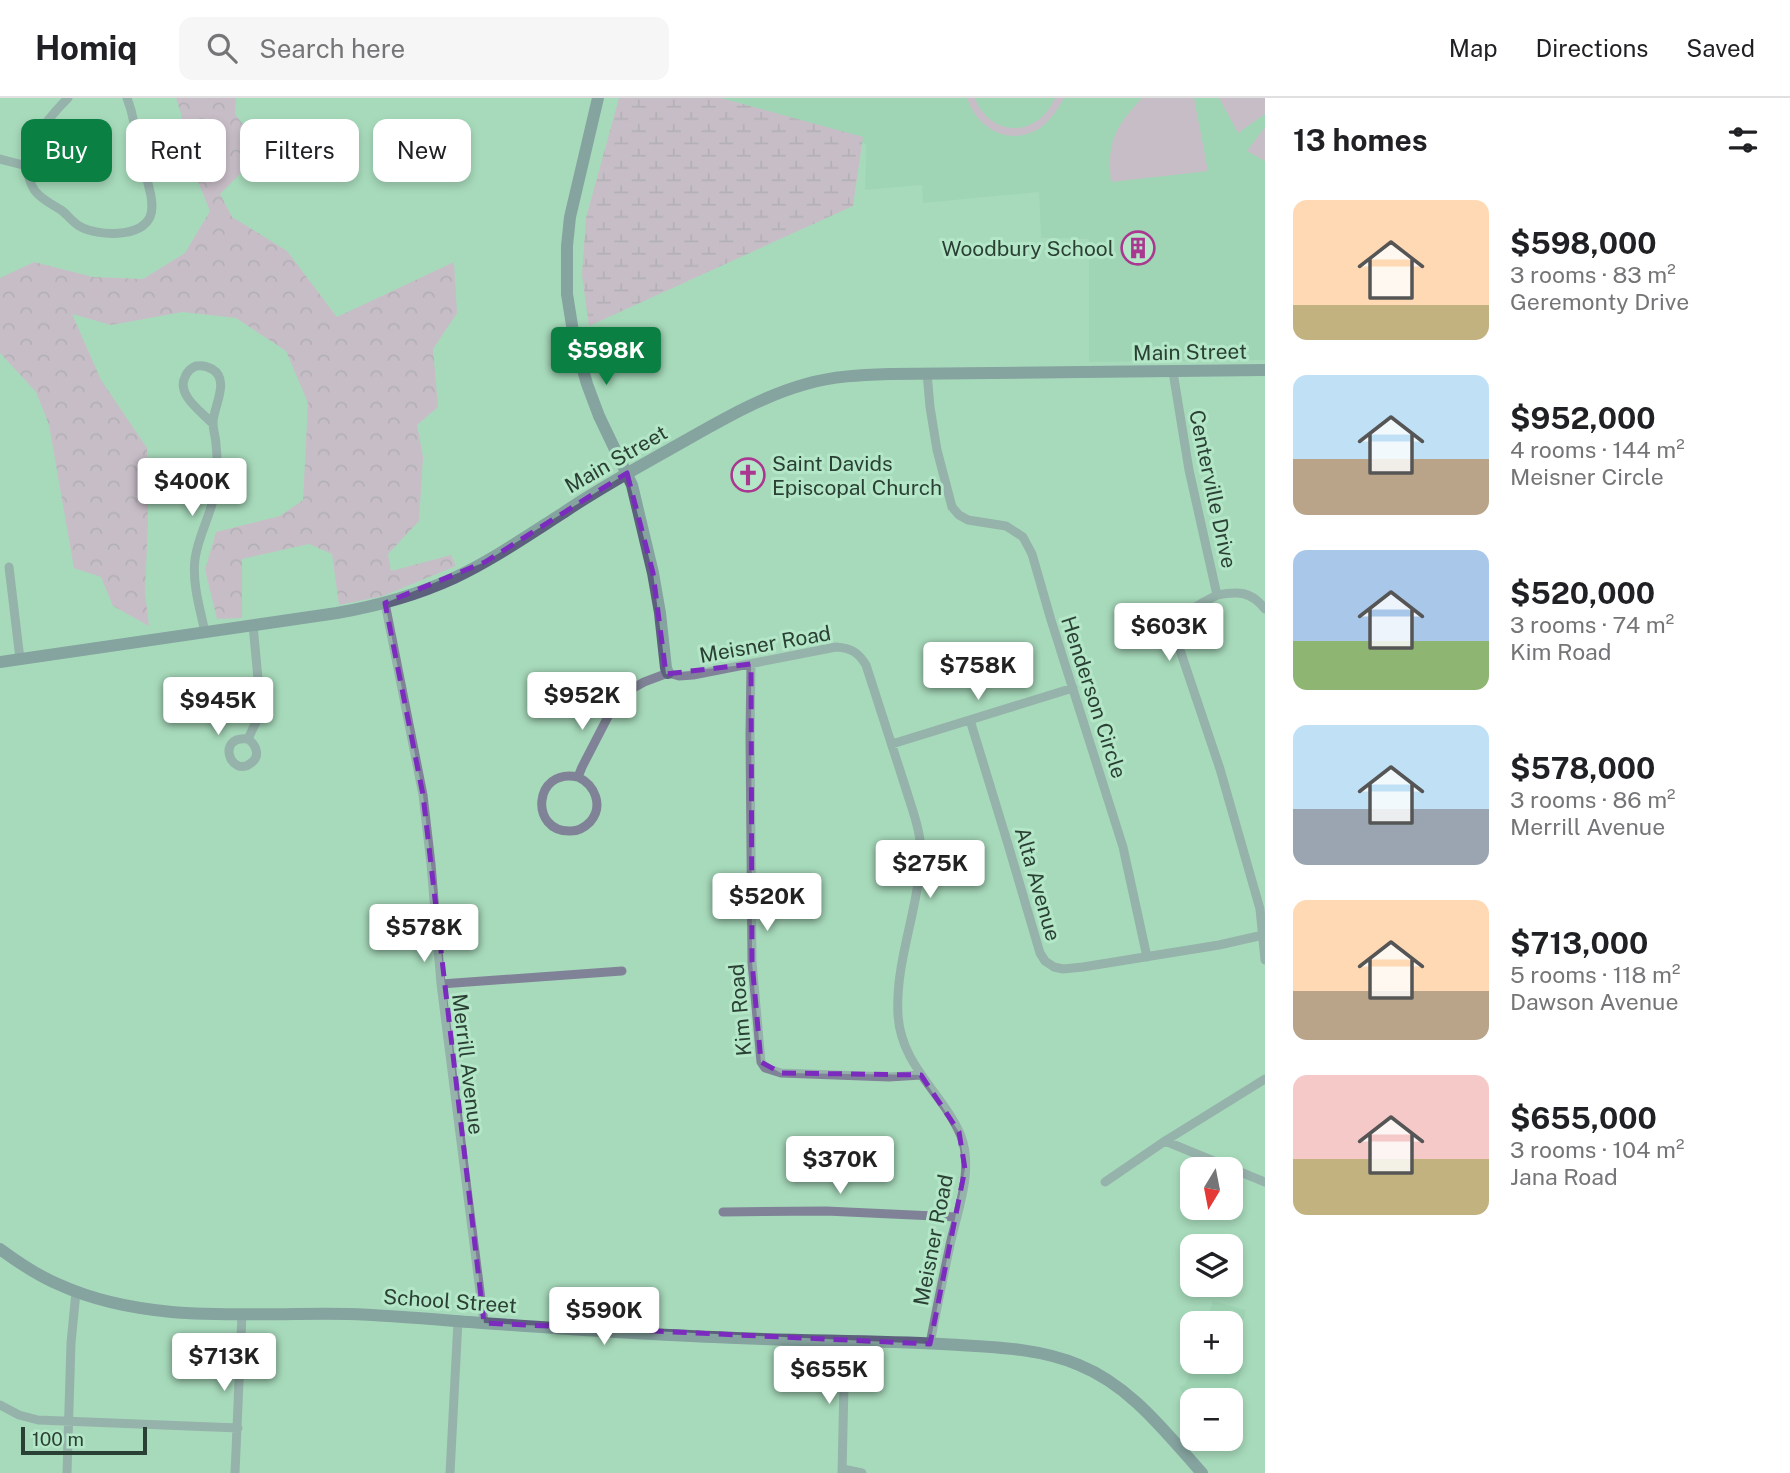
<!DOCTYPE html>
<html lang="en">
<head>
<meta charset="utf-8">
<style>
  :root { --surface:#fff; --page:#f6f6f6; --text:#202124; --muted:#757577; --line:#e0e0e0; --accent:#0b8043 }
  body { margin:0; font-family:"Public Sans",sans-serif; background:var(--page); color:var(--text); height:100vh; display:flex; flex-direction:column; font-size:26px; white-space:nowrap }
  * { box-sizing:border-box; margin:0 }
  p { font-size:23px; color:var(--muted) }
  .icon { flex:none; width:38px; height:38px; fill:none; stroke:currentColor; stroke-width:2; stroke-linecap:round; stroke-linejoin:round }
  .map { position:relative; flex:1; overflow:hidden }
  .details { display:flex; flex-direction:column; background:var(--surface); width:525px }
  .details>* { flex:none }
  .hud { position:absolute; left:21px; top:21px; width:665px; height:63px; display:flex; gap:14px }
  .needle { width:46px; rotate:190deg }
  .controls { position:absolute; left:1180px; top:1059px; display:grid; gap:14px }
  .controls a { display:grid; place-items:center; width:63px; height:63px; border-radius:14px; background:var(--surface); box-shadow:0 4px 10px #0003; font-size:35px }
  .scale { position:absolute; left:21px; bottom:18px; width:126px; box-sizing:border-box; padding-left:7px; border:4px solid #2b4034; border-top:0; font-size:19px; line-height:24px; white-space:nowrap; color:#2b4034; -webkit-text-stroke:5px #b4e7c8; paint-order:stroke }
  .price { position:absolute; translate:-50% -60px; padding:0 16px; border-radius:7px; background:#fff; color:#222; font-size:23px; line-height:46px; filter:drop-shadow(0 2px 4px #0008) }
  .price::after { content:''; position:absolute; left:50%; top:42px; width:21px; height:16px; margin-left:-10px; background:inherit; clip-path:polygon(0 0,100% 0,50% 100%) }
  .price.on { background:var(--accent); color:#fff }
  ul { padding:0; list-style:none }
  li { display:flex; align-items:center; gap:21px; height:175px; padding:0 28px }
  li span { display:grid; place-items:center; flex:none; width:196px; height:140px; border-radius:14px; color:#555 }
  li>.icon { margin-inline-start:auto }
  span .icon { width:84px; height:84px; fill:#fffc; stroke-width:1 }
  li b { font-size:30px }
  h2 { display:flex; justify-content:space-between; align-items:center; height:84px; padding:0 28px; font-size:30px }
  .pill { padding:0 24px; border-radius:14px; background:var(--surface); box-shadow:0 4px 10px #0003; font-size:24px; line-height:63px }
  .pill.on { background:var(--accent); color:#fff }
  header { display:flex; align-items:center; gap:42px; box-sizing:border-box; height:98px; padding:0 35px; background:var(--surface); border-bottom:2px solid var(--line) }
  header strong { font-size:33px }
  nav { display:flex; gap:38px; margin-inline-start:auto; font-size:24px }
  .search { width:490px; height:63px; background:var(--page); display:flex; align-items:center; gap:18px; box-sizing:border-box; padding:0 24px; border-radius:14px; color:var(--muted); font-size:26px }
  main { display:flex; flex:1; min-height:0 }
  .map>svg:first-child { display:block }
  .built { fill:#95cfac }
  .forest { fill:url(#forest-crowns) }
  .wetland { fill:url(#wetland-marsh) }
  .garden { fill:#ed99d5 }
  .lines { fill:none; stroke-linecap:round; stroke-linejoin:round }
  .street { stroke:#808397; stroke-width:9 }
  .secondary { stroke:#5c607d; stroke-width:12 }
  .marked { fill:none; stroke:#7b2cbf; stroke-width:5; stroke-dasharray:14 9; stroke-linejoin:round }
  .labels { text-anchor:middle; dominant-baseline:central; stroke-width:6; stroke-linejoin:round; paint-order:stroke }
  .poi-label { font-size:21px; fill:#2b4034; stroke:#b4e7c8; text-anchor:end }
  .street-label { font-size:21px; fill:#2b4034; stroke:#b4e7c8 }
</style>
</head>
<body>
<header>
<strong>Homiq</strong>
<div class="search"><svg class="icon" aria-label="search" viewBox="0 0 24 24"><circle cx="10" cy="10" r="6"/><path d="M15 15l6 6"/></svg>Search here</div>
<nav><a>Map</a><a>Directions</a><a>Saved</a></nav>
</header>
<main>
<div class="map">
<svg width="1265" height="1375" viewBox="0 0 1265 1375">
  <defs>
    <pattern id="forest-crowns" width="20" height="18" patternUnits="userSpaceOnUse" patternTransform="scale(1.75)"><rect width="20" height="18" fill="#ed99d5"/><path d="M2 6a3 3 0 1 1 6 0M12 15a3 3 0 1 1 6 0" fill="none" stroke="#c07eae"/></pattern>
    <pattern id="wetland-marsh" width="20" height="14" patternUnits="userSpaceOnUse" patternTransform="scale(1.75)"><rect width="20" height="14" fill="#ed99d5"/><path d="M1 5h8M5 5V1M11 12h8M15 12V8" fill="none" stroke="#c07eae"/></pattern>
  </defs>
  <rect width="100%" height="100%" fill="#a7dabb"/>
  <path class="built" d="M694 0H1265V262L1089 264V141L1041 140 1039 94 923 105 922 87 865 92 866 46Z
    M1213 1203 1246 1212 1236 1250 1230 1248V1225H1206Z
    M1239 1256 1244 1263 1241 1266 1242 1269 1233 1303 1216 1298V1295L1213 1294 1211 1301 1196 1298 1186 1301 1179 1289 1186 1285 1191 1269 1199 1270 1200 1266 1196 1264H1230V1257L1234 1258Z"/>
  <path class="forest" d="M176 0H236L235 16 263 53 220 96 232 119 287 153 337 219 454 164 457 215 433 251 438 309 417 327 423 359 419 423 388 456 391 473 451 457 456 468 383 498 339 507 332 456 309 446 242 461V520L217 521 205 472 216 434 280 418 303 402 308 305 286 253 236 220 182 214 111 227 72 216 101 282 147 350 148 426 145 493 149 528 113 508 101 479 74 470 49 327 36 294 0 255V180L34 164 93 179 143 181 185 155 210 113 192 69 181 15Z"/>
  <path class="wetland" d="M619 0H721L863 39 853 108 589 228 582 177 586 120Z"/>
  <path class="garden" d="M967 0H975C984 26 1014 40 1038 22 1046 17 1051 8 1055 0H1064C1059 9 1053 19 1045 26 1016 51 978 34 967 0Z
    M1142 0H1194L1208 73 1111 84C1107 43 1115 29 1142 0Z
    M1219 0H1265V16L1238 35Z
    M1265 29V63L1247 53Z"/>
  <g class="lines">
    <path class="street" d="M68 0C46 22 13 60 35 93 42 102 52 106 61 112 68 117 73 125 81 129 98 138 140 140 150 119 153 112 152 105 151 98L131 12 127 0
      M0 61 27 68
      M1173 274 1189 372 1217 497C1191 511 1175 517 1179 549L1220 671 1260 811 1265 862
      M927 275 930 309 937 352 952 409 959 417 968 422 1006 428 1023 439 1032 456 1051 522 1123 749 1147 859
      M9 469 20 561
      M1217 497C1238 493 1251 493 1265 511
      M385 505 423 697 431 766 441 886 484 1225
      M205 534C200 511 192 485 195 461 198 438 211 417 215 394 217 379 218 362 216 347 216 340 213 332 213 325 213 309 231 282 212 271 207 268 202 267 196 268 191 270 187 274 185 279 176 297 202 314 213 326
      M751 566 750 637 752 864 761 964 765 970 781 975 889 979 921 977
      M970 622 1007 743 1040 855 1045 863 1054 869 1063 871 1083 869 1219 847 1263 837 1265 835
      M248 641C256 647 261 658 251 665 231 681 215 637 248 641L257 622 260 602 253 527
      M892 646 1073 590
      M578 679C533 669 529 735 571 733 578 733 585 729 590 724 604 708 595 687 578 679L582 669 614 607 626 594 644 584 668 575 679 578 693 577 836 549C851 550 858 554 866 567 879 608 892 648 905 688 912 711 922 735 921 760 918 813 895 864 898 917 901 968 943 995 961 1038 974 1072 957 1114 950 1147 943 1180 936 1213 930 1246
      M441 886 622 873
      M1165 1043 1265 1084
      M1105 1084 1165 1043 1265 981
      M723 1114 826 1113 956 1119
      M0 1307 19 1317 38 1322 238 1330
      M843 1371 862 1375
      M67 1375 71 1245 76 1194
      M235 1375 242 1216
      M450 1375 458 1223
      M842 1375 845 1243"/>
    <path class="secondary" d="M598 0 570 119 567 148V196L574 240 587 286 599 318 632 387 653 475 660 515 666 570 668 575
      M0 564 337 515C377 508 417 497 454 480 492 462 527 438 563 415 598 391 635 371 672 350 715 326 759 299 806 286 833 278 862 277 890 276L1265 272
      M0 1151C19 1165 38 1178 60 1187 149 1227 253 1214 348 1216 383 1217 419 1220 455 1223 541 1229 628 1236 714 1239 790 1243 866 1242 942 1246 988 1249 1037 1249 1079 1267 1131 1288 1166 1335 1202 1375"/>
  </g>
  <path d="M0 0H1265V1375H0ZM627 375 653 475 666 576 751 566 752 864 761 964 781 975 921 977 959 1034 965 1071 930 1246 484 1225 423 697 385 505 485 464Z" fill="#a7dabb" fill-opacity=".55" fill-rule="evenodd"/>
  <path class="marked" d="M627 375 653 475 666 576 751 566 752 864 761 964 781 975 921 977 959 1034 965 1071 930 1246 484 1225 423 697 385 505 485 464Z"/>
  <defs>
    <symbol id="building-ring" viewBox="-11 -11 22 22"><circle r="9.5" fill="#b4e7c8" stroke="#aa3790" stroke-width="1.5"/><path d="M-4-6H4V6H1V3H-1V6H-4ZM-2.5-4.3h1.7v1.8h-1.7ZM.8-4.3h1.7v1.8H.8ZM-2.5-1h1.7V.8h-1.7ZM.8-1h1.7V.8H.8Z" fill="#aa3790"/></symbol>
    <symbol id="church-ring" viewBox="-11 -11 22 22"><circle r="9.5" fill="#b4e7c8" stroke="#aa3790" stroke-width="1.5"/><path d="M-1.2-6h2.4v3.5h3.3v2.4h-3.3V6h-2.4V-.1h-3.3v-2.4h3.3Z" fill="#aa3790"/></symbol>
  </defs>
  <g fill-rule="evenodd">
    <use href="#building-ring" x="1119" y="131" width="38" height="38"/>
    <use href="#church-ring" x="729" y="358" width="38" height="38"/>
  </g>
  <g class="labels">
    <g class="poi-label">
      <text x="1114" y="150">Woodbury School</text>
      <text x="772" y="365" text-anchor="start">Saint Davids<tspan x="772" dy="24">Episcopal Church</tspan></text>
    </g>
    <g class="street-label">
      <text transform="translate(1190 254) rotate(-1)">Main Street</text>
      <text transform="translate(616 361) rotate(-30)">Main Street</text>
      <text transform="translate(1213 391) rotate(78)">Centerville Drive</text>
      <text transform="translate(765 546) rotate(-10)">Meisner Road</text>
      <text transform="translate(1094 599) rotate(72)">Henderson Circle</text>
      <text transform="translate(1038 786) rotate(74)">Alta Avenue</text>
      <text transform="translate(740 912) rotate(-95)">Kim Road</text>
      <text transform="translate(468 966) rotate(83)">Merrill Avenue</text>
      <text transform="translate(933 1142) rotate(-79)">Meisner Road</text>
      <text transform="translate(450 1203) rotate(4)">School Street</text>
    </g>
  </g>
</svg>
<div class="controls">
<a><svg class="needle" viewBox="-14 -14 28 28"><path d="M0-13l5 13h-10z" fill="#e53935"/><path d="M0 13l5-13h-10z" fill="#757577"/></svg></a>
<a><svg class="icon" aria-label="layers" viewBox="0 0 24 24"><path d="M12 4l9 5-9 5-9-5zM3 14l9 5 9-5"/></svg></a>
<a>+</a>
<a>−</a>
</div>
<div class="scale">100 m</div>
<b class="price on" style="left:606px;top:289px">$598K</b>
<b class="price" style="left:192px;top:420px">$400K</b>
<b class="price" style="left:1169px;top:565px">$603K</b>
<b class="price" style="left:978px;top:604px">$758K</b>
<b class="price" style="left:582px;top:634px">$952K</b>
<b class="price" style="left:218px;top:639px">$945K</b>
<b class="price" style="left:930px;top:802px">$275K</b>
<b class="price" style="left:767px;top:835px">$520K</b>
<b class="price" style="left:424px;top:866px">$578K</b>
<b class="price" style="left:840px;top:1098px">$370K</b>
<b class="price" style="left:604px;top:1249px">$590K</b>
<b class="price" style="left:224px;top:1295px">$713K</b>
<b class="price" style="left:829px;top:1308px">$655K</b>
<div class="hud">
<a class="pill on">Buy</a>
<a class="pill">Rent</a>
<a class="pill">Filters</a>
<a class="pill">New</a>
</div>
</div>
<section class="details">
<h2>13 homes<svg class="icon" aria-label="filters" viewBox="0 0 24 24"><path d="M4 7h16M4 17h16"/><circle cx="9" cy="7" r="2"/><circle cx="15" cy="17" r="2"/></svg></h2>
<ul>
<li><span style="background:linear-gradient(#ffd9b3 75%,#c2b280 0)"><svg class="icon" aria-label="home" viewBox="0 0 24 24"><path d="M3 11l9-7 9 7M6 9v11h12V9"/></svg></span><div><b>$598,000</b><p>3 rooms · 83 m²</p><p>Geremonty Drive</p></div></li>
<li><span style="background:linear-gradient(#bfe0f5 60%,#b9a48a 0)"><svg class="icon" aria-label="home" viewBox="0 0 24 24"><path d="M3 11l9-7 9 7M6 9v11h12V9"/></svg></span><div><b>$952,000</b><p>4 rooms · 144 m²</p><p>Meisner Circle</p></div></li>
<li><span style="background:linear-gradient(#a9c7e8 65%,#8fb573 0)"><svg class="icon" aria-label="home" viewBox="0 0 24 24"><path d="M3 11l9-7 9 7M6 9v11h12V9"/></svg></span><div><b>$520,000</b><p>3 rooms · 74 m²</p><p>Kim Road</p></div></li>
<li><span style="background:linear-gradient(#bfe0f5 60%,#9aa5b1 0)"><svg class="icon" aria-label="home" viewBox="0 0 24 24"><path d="M3 11l9-7 9 7M6 9v11h12V9"/></svg></span><div><b>$578,000</b><p>3 rooms · 86 m²</p><p>Merrill Avenue</p></div></li>
<li><span style="background:linear-gradient(#ffd9b3 65%,#b9a48a 0)"><svg class="icon" aria-label="home" viewBox="0 0 24 24"><path d="M3 11l9-7 9 7M6 9v11h12V9"/></svg></span><div><b>$713,000</b><p>5 rooms · 118 m²</p><p>Dawson Avenue</p></div></li>
<li><span style="background:linear-gradient(#f6c9c9 60%,#c2b280 0)"><svg class="icon" aria-label="home" viewBox="0 0 24 24"><path d="M3 11l9-7 9 7M6 9v11h12V9"/></svg></span><div><b>$655,000</b><p>3 rooms · 104 m²</p><p>Jana Road</p></div></li>
</ul>
</section>
</main>
</body>
</html>
